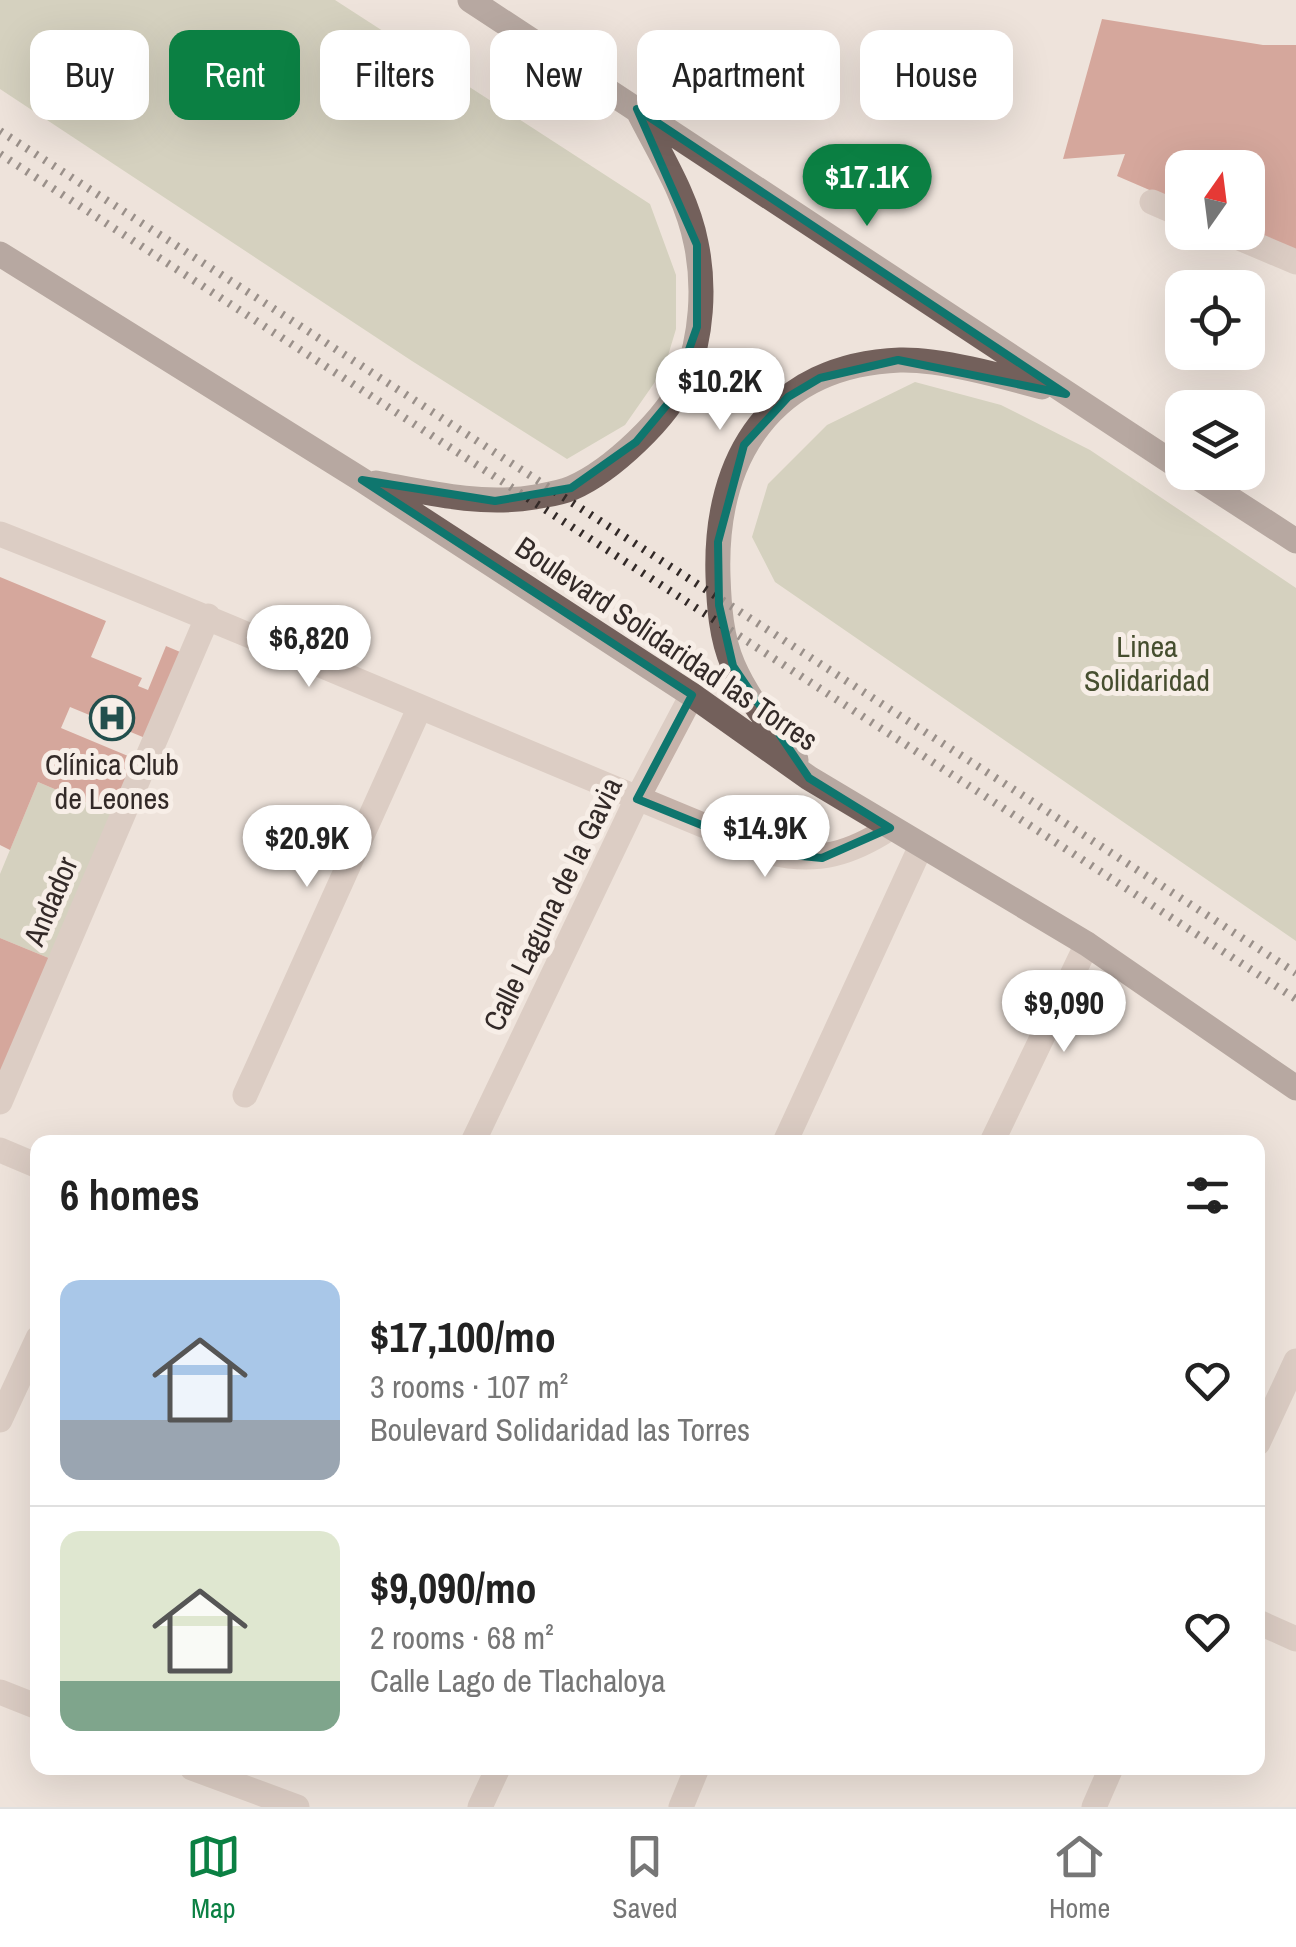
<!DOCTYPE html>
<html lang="en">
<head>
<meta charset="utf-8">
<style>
  :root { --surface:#fff; --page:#f2f2f2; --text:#222; --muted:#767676; --line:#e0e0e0; --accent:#0b8043 }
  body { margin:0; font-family:"Archivo Narrow",sans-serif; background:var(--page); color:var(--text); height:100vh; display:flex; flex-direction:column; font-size:38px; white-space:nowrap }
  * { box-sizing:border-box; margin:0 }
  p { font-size:32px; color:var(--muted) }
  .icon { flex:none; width:55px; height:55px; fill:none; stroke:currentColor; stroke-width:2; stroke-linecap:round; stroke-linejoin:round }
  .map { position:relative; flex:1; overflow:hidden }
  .sheet { position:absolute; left:30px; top:1135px; width:1235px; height:640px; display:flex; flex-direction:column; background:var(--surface); border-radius:20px; box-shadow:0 10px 40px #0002 }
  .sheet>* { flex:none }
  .banner { position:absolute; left:30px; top:30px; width:1238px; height:90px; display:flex; gap:20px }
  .needle { width:65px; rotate:14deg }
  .tools { position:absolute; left:1165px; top:150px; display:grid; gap:20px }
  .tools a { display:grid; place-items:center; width:100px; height:100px; border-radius:20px; background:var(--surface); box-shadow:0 10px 40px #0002; font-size:50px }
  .price { position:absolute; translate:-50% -85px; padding:0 22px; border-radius:35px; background:#fff; color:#222; font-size:32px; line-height:65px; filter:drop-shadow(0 2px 5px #0008) }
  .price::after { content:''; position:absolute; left:50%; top:60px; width:30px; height:22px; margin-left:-15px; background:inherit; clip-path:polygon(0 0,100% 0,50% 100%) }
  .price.selected { background:var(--accent); color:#fff }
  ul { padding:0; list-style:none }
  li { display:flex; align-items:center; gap:30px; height:250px; padding:0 30px }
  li+li { border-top:2px solid var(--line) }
  li span { display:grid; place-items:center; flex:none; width:280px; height:200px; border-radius:20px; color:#555 }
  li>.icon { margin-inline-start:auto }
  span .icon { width:120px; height:120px; fill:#fffc; stroke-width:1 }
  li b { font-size:42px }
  h2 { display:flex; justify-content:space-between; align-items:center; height:120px; padding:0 30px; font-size:42px }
  .tag { padding:0 35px; border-radius:20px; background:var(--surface); box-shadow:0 10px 40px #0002; font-size:35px; line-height:90px }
  .tag.selected { background:var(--accent); color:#fff }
  .tabs { display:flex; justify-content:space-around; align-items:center; height:140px; border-top:2px solid var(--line); background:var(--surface); font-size:28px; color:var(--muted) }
  .tabs a { display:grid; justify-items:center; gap:5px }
  .tabs .selected { color:var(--accent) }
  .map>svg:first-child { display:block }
  .green { fill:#b5bb9d }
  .building { fill:#b75e51 }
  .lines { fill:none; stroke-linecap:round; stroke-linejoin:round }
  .minor { stroke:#c5b2a9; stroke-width:25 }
  .major { stroke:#73605b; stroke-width:25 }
  .rail { stroke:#332a28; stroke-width:8; stroke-dasharray:2.5 8; stroke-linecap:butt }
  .marked { fill:none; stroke:#0f766e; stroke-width:8; stroke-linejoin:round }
  .labels { text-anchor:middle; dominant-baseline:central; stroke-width:10; stroke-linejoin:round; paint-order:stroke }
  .street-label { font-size:30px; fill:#332a28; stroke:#f7eee7 }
  .park-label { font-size:30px; fill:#464e2f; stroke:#f7eee7 }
  .poi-label { font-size:30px; fill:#332a28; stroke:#f7eee7 }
</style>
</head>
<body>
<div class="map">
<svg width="1296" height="1807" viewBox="0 0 1296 1807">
  <rect width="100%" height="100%" fill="#eee3db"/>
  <path class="green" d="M0 0H335L650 204 676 275V329L664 369 625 425 567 459 412 361 0 89Z
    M915 382 1001 405 1090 450 1296 588V941L775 582 752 537 768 484 827 425Z
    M38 782 118 816 56 961 0 938V874Z"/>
  <path class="building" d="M1102 19 1263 45H1296V253L1248 232V168H1182V204L1117 176 1125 154 1063 159Z
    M0 577 106 621 91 657 142 678 138 686 148 690 166 646 185 654 150 740 70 707 61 728 140 761 118 816 38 782 10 850 0 845Z
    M0 938 56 961 0 1095Z"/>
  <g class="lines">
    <path class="minor" d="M1152 202 1182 215
      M1225 232 1296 262
      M0 534C259 636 513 748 771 853 818 863 850 854 890 828
      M245 1095 419 709
      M0 1102 208 616
      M473 1142 637 799 692 695
      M785 1142 921 846
      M992 1142 1087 944
      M0 1150 38 1166
      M0 1420 38 1338
      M1258 1443 1296 1361
      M1258 1622 1296 1639
      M0 1692 38 1707
      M192 1768 297 1807
      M480 1807 498 1768
      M681 1807 697 1768
      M1094 1807 1111 1768"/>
    <path class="major" d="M470 0 1182 469
      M0 254 362 480 692 695 809 778 1087 944 1296 1088
      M1189 472 1296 541
      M376 483C429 493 481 506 535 497 546 495 561 493 572 488 611 471 668 418 685 378 702 338 705 285 696 243 687 196 659 153 638 111
      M796 760C774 730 748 700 733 665 721 637 719 606 718 576 714 457 772 365 900 360 941 359 1002 376 1042 387"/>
    <path class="rail" d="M0 131 1296 973
      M0 154 1296 999"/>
  </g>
  <path d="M0 0H1296V1807H0ZM637 109 1066 394 898 360 820 378 788 397 744 445 718 542 719 605 733 666 809 778 890 828 822 858 771 853 637 799 692 695 362 480 495 501 571 488 636 442 671 400 697 327V245Z" fill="#eee3db" fill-opacity=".55" fill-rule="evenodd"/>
  <path class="marked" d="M637 109 1066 394 898 360 820 378 788 397 744 445 718 542 719 605 733 666 809 778 890 828 822 858 771 853 637 799 692 695 362 480 495 501 571 488 636 442 671 400 697 327V245Z"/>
  <defs>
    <symbol id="hospital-ring" viewBox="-11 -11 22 22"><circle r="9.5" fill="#f7eee7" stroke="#224f4d" stroke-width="1.5"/><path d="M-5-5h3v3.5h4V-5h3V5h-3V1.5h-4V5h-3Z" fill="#224f4d"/></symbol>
  </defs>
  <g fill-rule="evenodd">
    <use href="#hospital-ring" x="87" y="693" width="50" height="50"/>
  </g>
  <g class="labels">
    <g class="street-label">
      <text transform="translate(667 643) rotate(34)">Boulevard Solidaridad las Torres</text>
      <text transform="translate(50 901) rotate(-67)">Andador</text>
      <text transform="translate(552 904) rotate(-64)">Calle Laguna de la Gavia</text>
    </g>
    <g class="park-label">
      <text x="1147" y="646">Linea<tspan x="1147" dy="34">Solidaridad</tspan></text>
    </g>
    <g class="poi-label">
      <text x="112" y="764">Clínica Club<tspan x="112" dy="34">de Leones</tspan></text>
    </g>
  </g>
</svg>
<div class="tools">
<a><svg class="needle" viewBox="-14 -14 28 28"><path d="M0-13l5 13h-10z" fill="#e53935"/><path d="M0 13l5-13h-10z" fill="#767676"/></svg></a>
<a><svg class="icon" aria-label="locate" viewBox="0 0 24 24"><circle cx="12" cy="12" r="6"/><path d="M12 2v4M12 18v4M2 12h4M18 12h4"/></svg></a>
<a><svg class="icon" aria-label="layers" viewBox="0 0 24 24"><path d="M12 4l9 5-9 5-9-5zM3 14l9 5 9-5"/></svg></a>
</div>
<b class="price selected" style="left:867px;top:229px">$17.1K</b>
<b class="price" style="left:720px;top:433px">$10.2K</b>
<b class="price" style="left:309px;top:690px">$6,820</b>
<b class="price" style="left:765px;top:880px">$14.9K</b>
<b class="price" style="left:307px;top:890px">$20.9K</b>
<b class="price" style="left:1064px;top:1055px">$9,090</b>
<div class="banner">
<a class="tag">Buy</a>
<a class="tag selected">Rent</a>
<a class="tag">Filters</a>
<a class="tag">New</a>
<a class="tag">Apartment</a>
<a class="tag">House</a>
</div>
<section class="sheet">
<h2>6 homes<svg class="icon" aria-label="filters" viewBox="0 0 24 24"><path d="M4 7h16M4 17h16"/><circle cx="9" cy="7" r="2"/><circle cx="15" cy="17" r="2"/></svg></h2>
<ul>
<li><span style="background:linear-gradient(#a9c7e8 70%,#9aa5b1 0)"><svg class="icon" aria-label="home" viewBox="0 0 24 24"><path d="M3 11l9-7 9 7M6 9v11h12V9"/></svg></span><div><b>$17,100/mo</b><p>3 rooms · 107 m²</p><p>Boulevard Solidaridad las Torres</p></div><svg class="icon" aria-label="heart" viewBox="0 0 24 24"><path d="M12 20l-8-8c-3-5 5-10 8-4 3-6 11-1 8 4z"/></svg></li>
<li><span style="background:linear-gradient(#dfe7d0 75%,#7fa58c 0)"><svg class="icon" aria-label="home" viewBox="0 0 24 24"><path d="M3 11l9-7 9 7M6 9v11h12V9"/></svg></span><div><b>$9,090/mo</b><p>2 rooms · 68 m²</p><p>Calle Lago de Tlachaloya</p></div><svg class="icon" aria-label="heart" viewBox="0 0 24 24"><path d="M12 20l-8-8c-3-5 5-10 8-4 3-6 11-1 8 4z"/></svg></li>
</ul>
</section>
</div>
<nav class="tabs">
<a class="selected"><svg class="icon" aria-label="map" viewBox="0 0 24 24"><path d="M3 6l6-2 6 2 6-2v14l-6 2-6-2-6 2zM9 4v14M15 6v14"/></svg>Map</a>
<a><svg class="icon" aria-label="saved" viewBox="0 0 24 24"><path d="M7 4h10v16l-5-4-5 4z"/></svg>Saved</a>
<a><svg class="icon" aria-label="home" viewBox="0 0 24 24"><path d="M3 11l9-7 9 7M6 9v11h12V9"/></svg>Home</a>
</nav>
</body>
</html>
